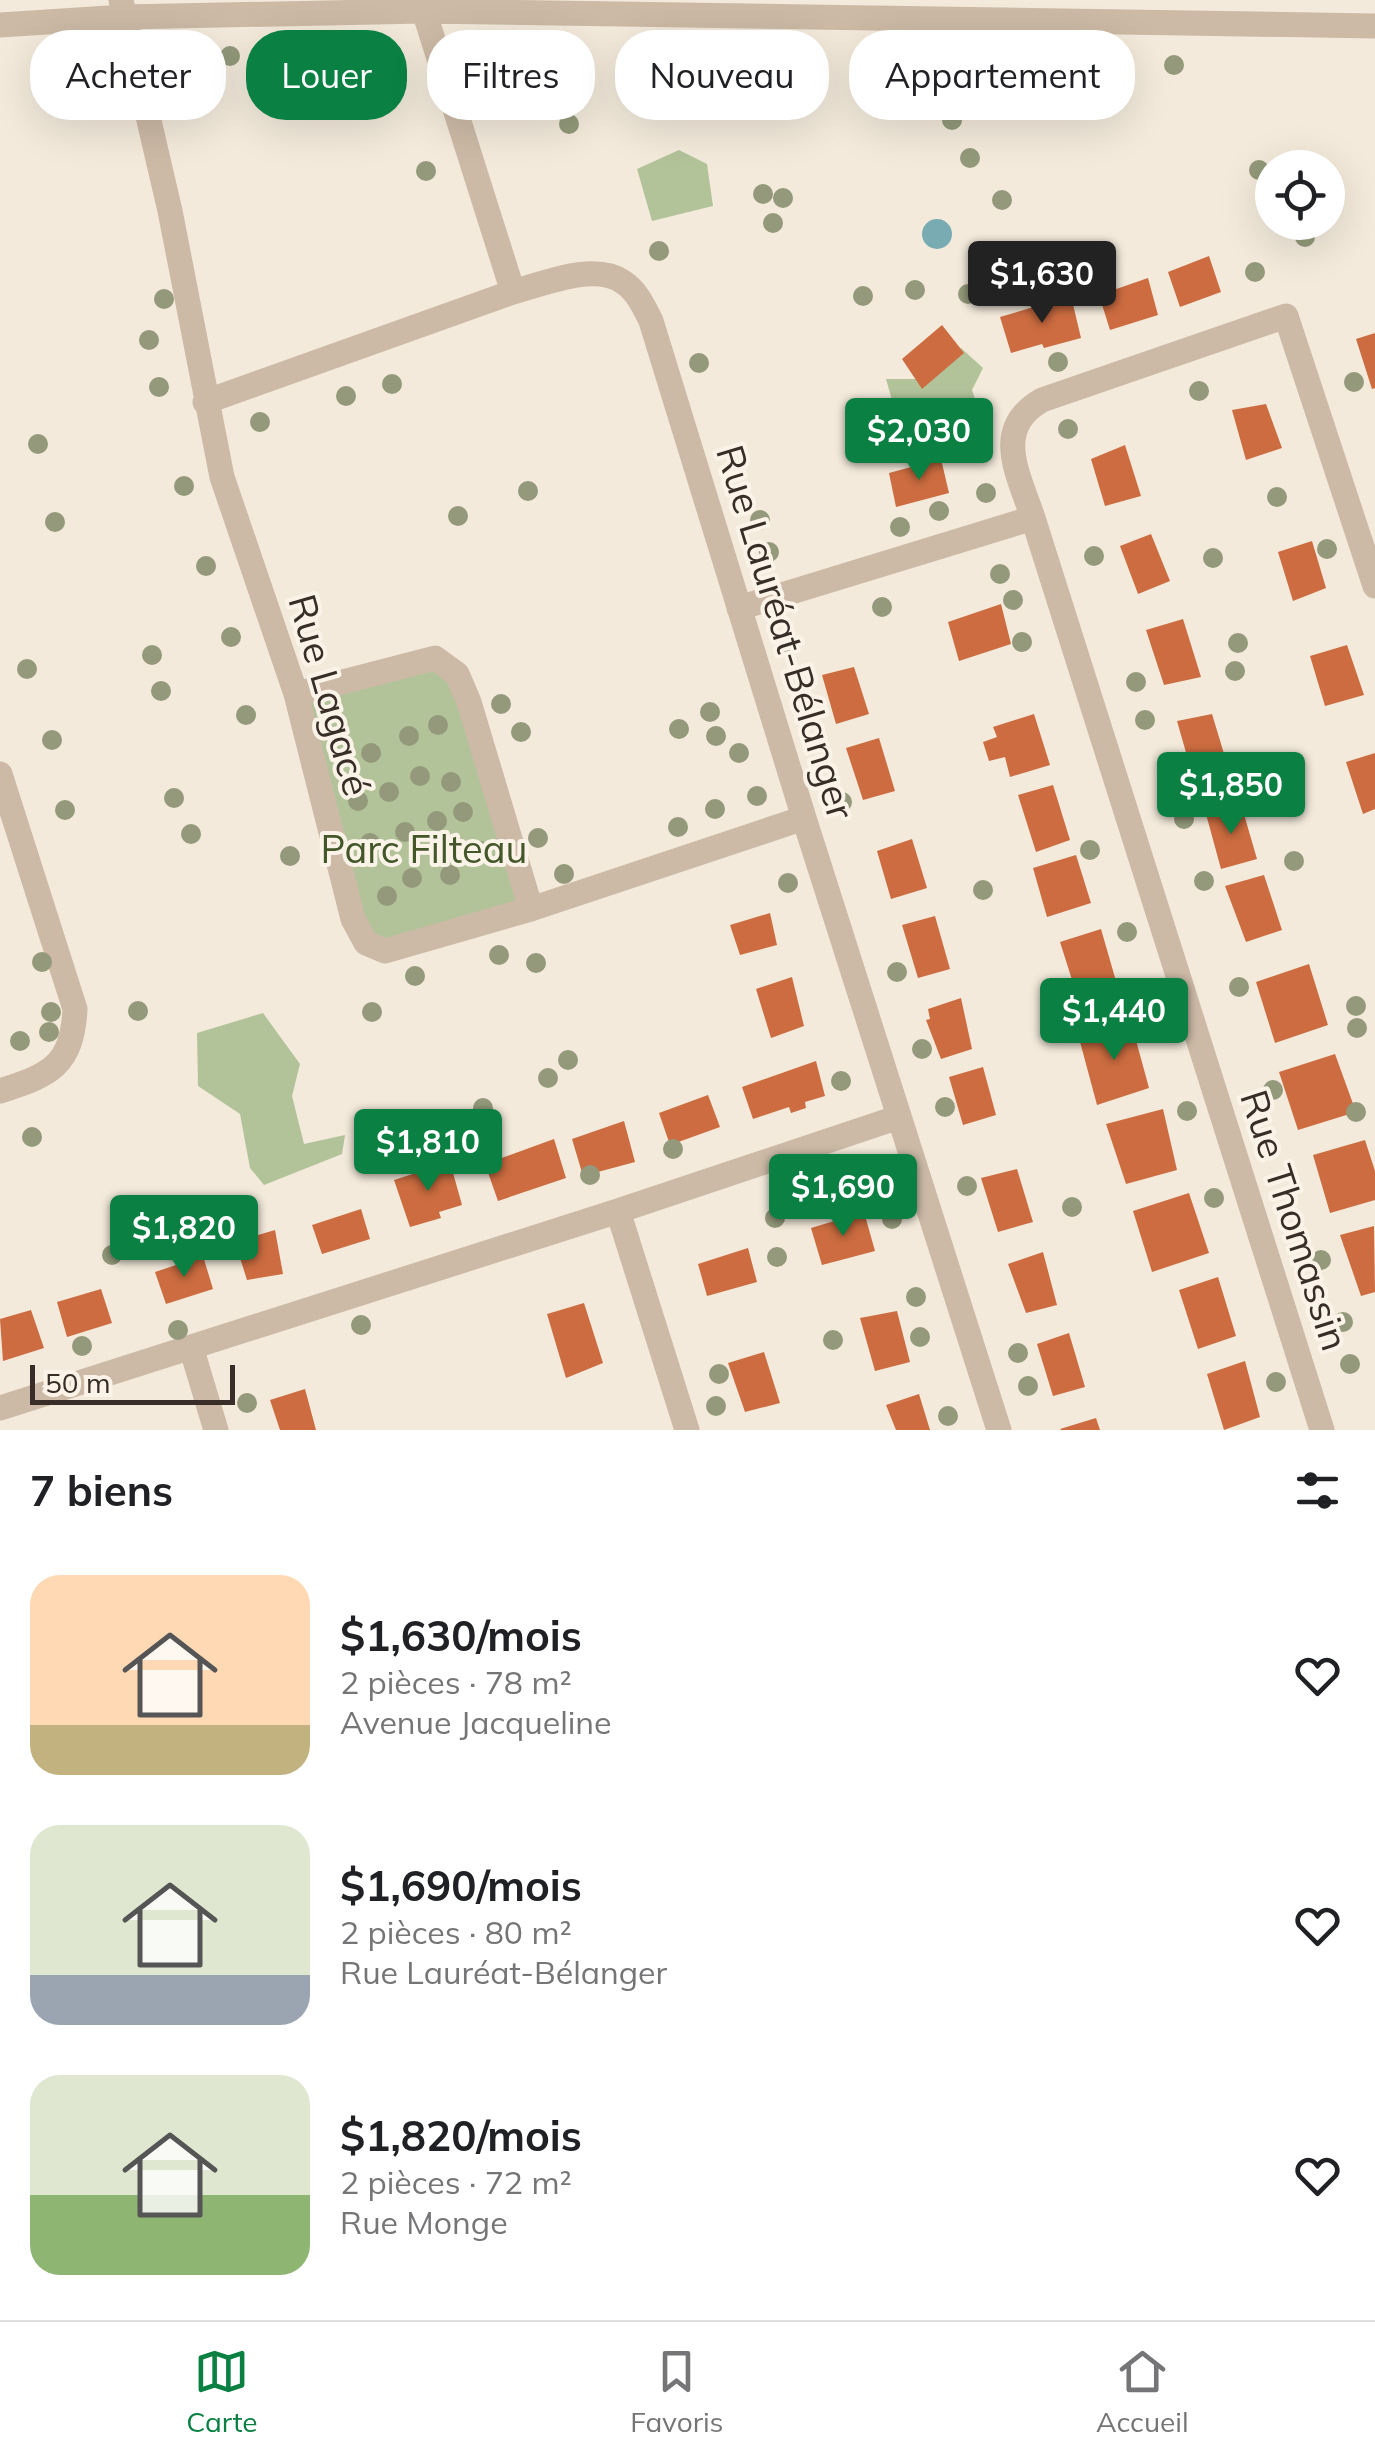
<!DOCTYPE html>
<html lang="fr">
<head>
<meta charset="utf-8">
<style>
  :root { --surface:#fff; --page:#f2f2f2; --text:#202124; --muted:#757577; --line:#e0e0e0; --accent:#0b8043 }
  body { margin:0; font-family:Mulish,sans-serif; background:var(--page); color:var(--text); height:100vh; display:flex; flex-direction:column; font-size:38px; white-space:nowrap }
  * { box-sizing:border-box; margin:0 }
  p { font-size:32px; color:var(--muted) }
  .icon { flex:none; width:55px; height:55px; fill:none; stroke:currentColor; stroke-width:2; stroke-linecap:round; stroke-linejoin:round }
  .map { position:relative; height:1430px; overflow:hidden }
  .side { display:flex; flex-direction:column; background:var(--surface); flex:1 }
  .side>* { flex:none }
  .guide { position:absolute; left:30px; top:30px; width:1315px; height:90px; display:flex; gap:20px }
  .fabs { position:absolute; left:1255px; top:150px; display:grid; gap:20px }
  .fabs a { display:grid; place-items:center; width:90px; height:90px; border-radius:50%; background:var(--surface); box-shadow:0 10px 40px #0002; font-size:50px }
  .scale { position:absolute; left:30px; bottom:25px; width:205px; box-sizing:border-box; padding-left:10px; border:5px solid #382e27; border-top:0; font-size:28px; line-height:35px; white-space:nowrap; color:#382e27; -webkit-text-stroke:8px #fbf3e8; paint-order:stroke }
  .price { position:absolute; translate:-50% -85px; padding:0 22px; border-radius:10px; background:var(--accent); color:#fff; font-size:32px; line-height:65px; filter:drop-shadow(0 2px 5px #0008) }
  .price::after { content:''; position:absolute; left:50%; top:60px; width:30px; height:22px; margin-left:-15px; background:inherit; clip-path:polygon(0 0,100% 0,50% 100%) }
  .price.on { background:#222; color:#fff }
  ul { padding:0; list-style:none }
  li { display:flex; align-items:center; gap:30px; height:250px; padding:0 30px }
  li span { display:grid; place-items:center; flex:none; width:280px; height:200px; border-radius:30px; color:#555 }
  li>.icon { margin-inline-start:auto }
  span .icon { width:120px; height:120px; fill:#fffc; stroke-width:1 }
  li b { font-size:42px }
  h2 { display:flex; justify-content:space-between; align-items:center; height:120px; padding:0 30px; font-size:42px }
  .tag { padding:0 35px; border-radius:40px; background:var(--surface); box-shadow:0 10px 40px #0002; font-size:35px; line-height:90px }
  .tag.on { background:var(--accent); color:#fff }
  .tab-bar { display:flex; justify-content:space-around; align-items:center; height:140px; border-top:2px solid var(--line); background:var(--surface); font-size:28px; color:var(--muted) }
  .tab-bar a { display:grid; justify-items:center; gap:5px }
  .tab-bar .on { color:var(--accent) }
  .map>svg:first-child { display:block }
  .green { fill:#b2c39a }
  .water { fill:#78abb2 }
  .building { fill:#cc6c40 }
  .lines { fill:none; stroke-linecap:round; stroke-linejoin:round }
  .minor { stroke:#ccbaa6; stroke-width:25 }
  .tree { fill:#93997a }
  .labels { text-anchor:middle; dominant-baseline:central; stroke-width:8; stroke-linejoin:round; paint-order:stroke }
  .street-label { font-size:38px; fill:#382e27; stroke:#fbf3e8 }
  .park-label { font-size:38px; fill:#44572a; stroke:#fbf3e8 }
</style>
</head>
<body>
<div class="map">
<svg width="1375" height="1430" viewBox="0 0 1375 1430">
  <rect width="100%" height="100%" fill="#f3eadb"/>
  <path class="green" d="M679 150 707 164 713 206 652 221 637 169Z
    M961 348 983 368 972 390 983 422 936 451 897 442 886 414 892 400 886 379H929Z
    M435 658 457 674 531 909 366 943 296 694Z
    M263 1013 300 1064 292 1096 304 1144 345 1135 342 1154 264 1185 250 1168 240 1114 198 1086 197 1033Z"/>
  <path class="water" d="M922 234a15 15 0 1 1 30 0a15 15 0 1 1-30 0Z"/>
  <path class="building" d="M808 73 810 113 738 117 736 76Z
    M1209 256 1221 292 1180 307 1168 272Z
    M1148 278 1158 315 1110 330 1099 295Z
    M1071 296 1081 338 1044 348 1042 344 1011 353 1000 317Z
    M942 325 964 353 922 389 902 359Z
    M1375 333V388L1372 389 1356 339Z
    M1266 404 1282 448 1246 460 1232 410Z
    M1125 445 1141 496 1105 506 1091 459Z
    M941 459 949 493 896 507 889 473Z
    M1151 534 1170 581 1138 594 1120 546Z
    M1312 541 1326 588 1293 601 1278 552Z
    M1001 604 1011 644 959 661 948 622Z
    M1183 619 1201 677 1164 685 1146 630Z
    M1347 645 1364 695 1325 706 1310 656Z
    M854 667 869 714 836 724 822 675Z
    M1034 714 1050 765 1010 777 1005 757 989 761 983 742 997 737 993 727Z
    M1212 714 1228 767 1193 777 1177 721Z
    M879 738 895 791 863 800 846 748Z
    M1375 753V809L1363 814 1346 762Z
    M1053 785 1070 840 1036 852 1018 795Z
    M1241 804 1257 859 1221 869 1206 814Z
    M912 839 927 888 891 899 877 851Z
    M1076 855 1091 903 1047 917 1033 868Z
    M1264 875 1282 930 1246 942 1225 886Z
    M770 913 777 945 740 955 730 925Z
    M935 916 950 969 918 978 902 925Z
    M1101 929 1120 995 1081 1008 1060 942Z
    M1309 964 1328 1025 1275 1043 1256 982Z
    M792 977 804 1026 771 1038 756 989Z
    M961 998 972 1049 941 1059 926 1020 930 1019 928 1009Z
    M1131 1022 1149 1088 1097 1105 1079 1038Z
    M1335 1054 1356 1112 1298 1130 1279 1072Z
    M816 1061 825 1096 805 1102 806 1108 791 1113 789 1107 753 1119 742 1087Z
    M983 1067 996 1115 963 1125 949 1077Z
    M708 1095 720 1127 670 1145 659 1113Z
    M1163 1109 1177 1170 1126 1184 1106 1124Z
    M624 1121 635 1162 583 1176 572 1139Z
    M554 1139 566 1178 498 1201 485 1164Z
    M1365 1140 1375 1171V1200L1330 1213 1313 1155Z
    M450 1162 462 1205 439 1212 441 1218 410 1227 394 1180Z
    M1017 1169 1033 1222 998 1232 981 1178Z
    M1189 1193 1209 1253 1152 1272 1133 1211Z
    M361 1209 370 1239 322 1254 312 1225Z
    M864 1212 875 1251 822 1265 811 1228Z
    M1374 1226 1375 1292 1361 1296 1340 1235Z
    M275 1230 283 1274 247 1280 235 1242Z
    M748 1248 757 1282 707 1296 698 1264Z
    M1043 1252 1057 1305 1026 1313 1008 1264Z
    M203 1256 213 1289 166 1304 155 1272Z
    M1218 1277 1236 1336 1198 1349 1179 1290Z
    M101 1289 112 1323 67 1337 57 1302Z
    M584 1303 603 1363 566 1378 547 1314Z
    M31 1310 44 1348 3 1361 0 1319Z
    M897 1311 910 1362 875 1371 860 1318Z
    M1069 1333 1085 1387 1053 1396 1037 1344Z
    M764 1352 780 1403 745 1412 728 1363Z
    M1245 1361 1260 1417 1224 1430 1207 1374Z
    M305 1389 316 1430H280L270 1400Z
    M919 1394 930 1430H896L886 1405Z
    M1096 1418 1100 1430H1061L1060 1429Z"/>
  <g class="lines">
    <path class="minor" d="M121 0 170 211 222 477 296 694 353 919 366 943 385 951 531 909 804 818
      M424 11 513 292
      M0 25 124 17 424 11 1375 26
      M205 402 513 292C543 284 594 262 623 282 637 291 644 307 651 321L804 818 999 1430
      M1033 518 1322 1430
      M739 608 1033 518C1018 473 992 429 1042 400L1286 316 1375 586
      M296 694 435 658 457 674 469 702 531 909
      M0 774 75 1009C72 1066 50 1075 0 1091
      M618 1211 687 1430
      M191 1347 216 1430
      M0 1408 618 1211 899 1117"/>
  </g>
  <g class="tree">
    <circle cx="384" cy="52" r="10"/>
    <circle cx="205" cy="56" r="10"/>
    <circle cx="230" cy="56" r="10"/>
    <circle cx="876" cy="59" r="10"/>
    <circle cx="68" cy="64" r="10"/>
    <circle cx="1174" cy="65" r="10"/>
    <circle cx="104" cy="69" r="10"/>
    <circle cx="722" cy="86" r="10"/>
    <circle cx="890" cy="92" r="10"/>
    <circle cx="952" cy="120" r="10"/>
    <circle cx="569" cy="124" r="10"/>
    <circle cx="970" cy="158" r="10"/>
    <circle cx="1259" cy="170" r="10"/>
    <circle cx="426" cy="171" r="10"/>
    <circle cx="763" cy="194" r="10"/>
    <circle cx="783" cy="198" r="10"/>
    <circle cx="1002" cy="200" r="10"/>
    <circle cx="773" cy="223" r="10"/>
    <circle cx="1305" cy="237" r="10"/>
    <circle cx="659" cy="251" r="10"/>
    <circle cx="1255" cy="272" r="10"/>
    <circle cx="915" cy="290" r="10"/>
    <circle cx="968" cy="294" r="10"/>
    <circle cx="863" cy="296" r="10"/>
    <circle cx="164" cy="299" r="10"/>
    <circle cx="149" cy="340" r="10"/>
    <circle cx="1058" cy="362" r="10"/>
    <circle cx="699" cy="363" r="10"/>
    <circle cx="1354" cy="382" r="10"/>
    <circle cx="392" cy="384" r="10"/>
    <circle cx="159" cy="387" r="10"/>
    <circle cx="1199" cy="391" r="10"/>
    <circle cx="346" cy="396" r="10"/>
    <circle cx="260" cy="422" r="10"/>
    <circle cx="1068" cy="429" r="10"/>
    <circle cx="38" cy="444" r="10"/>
    <circle cx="184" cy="486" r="10"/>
    <circle cx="528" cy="491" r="10"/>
    <circle cx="986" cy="493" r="10"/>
    <circle cx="1277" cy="497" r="10"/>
    <circle cx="939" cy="511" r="10"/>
    <circle cx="458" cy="516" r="10"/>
    <circle cx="760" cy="520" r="10"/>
    <circle cx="55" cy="522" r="10"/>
    <circle cx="900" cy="527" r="10"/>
    <circle cx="1327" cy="549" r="10"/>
    <circle cx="769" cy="552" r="10"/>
    <circle cx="1094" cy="556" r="10"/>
    <circle cx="1213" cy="558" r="10"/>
    <circle cx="206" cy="566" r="10"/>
    <circle cx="1000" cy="574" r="10"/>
    <circle cx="1013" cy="600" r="10"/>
    <circle cx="882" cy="607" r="10"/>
    <circle cx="231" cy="637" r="10"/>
    <circle cx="1022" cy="642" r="10"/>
    <circle cx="1238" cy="643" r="10"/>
    <circle cx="790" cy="645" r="10"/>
    <circle cx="152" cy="655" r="10"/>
    <circle cx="27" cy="669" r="10"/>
    <circle cx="1235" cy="671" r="10"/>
    <circle cx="1136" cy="682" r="10"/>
    <circle cx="161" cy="691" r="10"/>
    <circle cx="501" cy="704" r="10"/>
    <circle cx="710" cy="712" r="10"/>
    <circle cx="246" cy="715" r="10"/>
    <circle cx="1145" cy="720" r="10"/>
    <circle cx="438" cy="725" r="10"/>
    <circle cx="679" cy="729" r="10"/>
    <circle cx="521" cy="732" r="10"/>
    <circle cx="409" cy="736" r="10"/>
    <circle cx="716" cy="736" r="10"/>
    <circle cx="52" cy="740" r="10"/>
    <circle cx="371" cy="753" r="10"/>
    <circle cx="739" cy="753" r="10"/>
    <circle cx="420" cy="776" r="10"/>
    <circle cx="451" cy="782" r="10"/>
    <circle cx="1182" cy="790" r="10"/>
    <circle cx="389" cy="792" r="10"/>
    <circle cx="757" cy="796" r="10"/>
    <circle cx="174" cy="798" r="10"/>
    <circle cx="358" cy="801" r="10"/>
    <circle cx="842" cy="802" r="10"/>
    <circle cx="715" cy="809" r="10"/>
    <circle cx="65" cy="810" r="10"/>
    <circle cx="463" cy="812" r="10"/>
    <circle cx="1184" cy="819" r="10"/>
    <circle cx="437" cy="821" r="10"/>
    <circle cx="678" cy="827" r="10"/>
    <circle cx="405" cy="832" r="10"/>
    <circle cx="191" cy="834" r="10"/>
    <circle cx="538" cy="838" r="10"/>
    <circle cx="370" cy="843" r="10"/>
    <circle cx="1090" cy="850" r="10"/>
    <circle cx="480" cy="851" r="10"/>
    <circle cx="290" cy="856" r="10"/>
    <circle cx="1294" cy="861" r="10"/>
    <circle cx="564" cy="874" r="10"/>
    <circle cx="450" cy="875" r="10"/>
    <circle cx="412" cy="878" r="10"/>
    <circle cx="1204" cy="881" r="10"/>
    <circle cx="788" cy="883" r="10"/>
    <circle cx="983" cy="890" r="10"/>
    <circle cx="387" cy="896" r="10"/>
    <circle cx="1127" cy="932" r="10"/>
    <circle cx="499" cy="955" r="10"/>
    <circle cx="42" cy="962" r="10"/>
    <circle cx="536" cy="963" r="10"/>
    <circle cx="897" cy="972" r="10"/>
    <circle cx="415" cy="976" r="10"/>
    <circle cx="1239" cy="987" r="10"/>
    <circle cx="1356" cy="1006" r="10"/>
    <circle cx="138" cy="1011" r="10"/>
    <circle cx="51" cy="1012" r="10"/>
    <circle cx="372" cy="1012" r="10"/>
    <circle cx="1357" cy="1028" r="10"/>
    <circle cx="49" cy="1032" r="10"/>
    <circle cx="20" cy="1041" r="10"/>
    <circle cx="922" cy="1049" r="10"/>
    <circle cx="568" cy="1060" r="10"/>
    <circle cx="548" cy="1078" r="10"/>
    <circle cx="841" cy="1081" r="10"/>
    <circle cx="1273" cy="1090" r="10"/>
    <circle cx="945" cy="1107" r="10"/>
    <circle cx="483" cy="1108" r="10"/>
    <circle cx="1187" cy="1111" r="10"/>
    <circle cx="1356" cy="1112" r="10"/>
    <circle cx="32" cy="1137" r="10"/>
    <circle cx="673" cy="1149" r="10"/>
    <circle cx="590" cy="1175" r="10"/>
    <circle cx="841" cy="1185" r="10"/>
    <circle cx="967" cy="1186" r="10"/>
    <circle cx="1214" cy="1198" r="10"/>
    <circle cx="1072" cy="1207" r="10"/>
    <circle cx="775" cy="1218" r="10"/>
    <circle cx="892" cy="1219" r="10"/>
    <circle cx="155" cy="1236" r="10"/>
    <circle cx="221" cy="1248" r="10"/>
    <circle cx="112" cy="1255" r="10"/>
    <circle cx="777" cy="1257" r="10"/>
    <circle cx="1321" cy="1260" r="10"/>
    <circle cx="916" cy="1297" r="10"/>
    <circle cx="1343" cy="1322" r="10"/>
    <circle cx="361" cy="1325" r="10"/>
    <circle cx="178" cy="1330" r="10"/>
    <circle cx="920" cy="1337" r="10"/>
    <circle cx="833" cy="1340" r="10"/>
    <circle cx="82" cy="1346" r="10"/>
    <circle cx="1018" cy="1353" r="10"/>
    <circle cx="1350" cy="1364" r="10"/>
    <circle cx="719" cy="1374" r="10"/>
    <circle cx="1276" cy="1382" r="10"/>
    <circle cx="1028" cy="1386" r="10"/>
    <circle cx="247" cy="1403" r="10"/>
    <circle cx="716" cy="1406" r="10"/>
    <circle cx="948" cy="1416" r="10"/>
  </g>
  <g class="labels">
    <g class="street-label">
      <text transform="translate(786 632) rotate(73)">Rue Lauréat-Bélanger</text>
      <text transform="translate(330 695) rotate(74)">Rue Lagacé</text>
      <text transform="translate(1295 1220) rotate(72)">Rue Thomassin</text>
    </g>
    <g class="park-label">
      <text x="424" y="849">Parc Filteau</text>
    </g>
  </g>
</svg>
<div class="fabs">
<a><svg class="icon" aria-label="locate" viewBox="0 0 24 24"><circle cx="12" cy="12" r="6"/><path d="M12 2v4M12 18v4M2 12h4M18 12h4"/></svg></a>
</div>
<div class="scale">50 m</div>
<b class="price on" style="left:1042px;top:326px">$1,630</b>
<b class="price" style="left:919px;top:483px">$2,030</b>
<b class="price" style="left:1231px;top:837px">$1,850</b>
<b class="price" style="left:1114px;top:1063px">$1,440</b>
<b class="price" style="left:428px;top:1194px">$1,810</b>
<b class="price" style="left:843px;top:1239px">$1,690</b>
<b class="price" style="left:184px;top:1280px">$1,820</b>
<div class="guide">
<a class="tag">Acheter</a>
<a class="tag on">Louer</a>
<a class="tag">Filtres</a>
<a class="tag">Nouveau</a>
<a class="tag">Appartement</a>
</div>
</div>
<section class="side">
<h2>7 biens<svg class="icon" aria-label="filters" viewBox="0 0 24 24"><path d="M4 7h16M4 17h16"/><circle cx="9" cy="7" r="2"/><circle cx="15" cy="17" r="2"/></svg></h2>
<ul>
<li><span style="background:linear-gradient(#ffd9b3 75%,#c2b280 0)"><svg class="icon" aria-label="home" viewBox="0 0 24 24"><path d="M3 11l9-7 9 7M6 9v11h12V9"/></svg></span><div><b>$1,630/mois</b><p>2 pièces · 78 m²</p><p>Avenue Jacqueline</p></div><svg class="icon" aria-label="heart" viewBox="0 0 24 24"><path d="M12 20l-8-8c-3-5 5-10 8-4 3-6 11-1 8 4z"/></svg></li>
<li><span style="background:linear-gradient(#dfe7d0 75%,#9aa5b1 0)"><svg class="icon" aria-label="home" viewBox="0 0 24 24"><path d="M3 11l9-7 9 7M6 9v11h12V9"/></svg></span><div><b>$1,690/mois</b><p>2 pièces · 80 m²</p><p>Rue Lauréat-Bélanger</p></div><svg class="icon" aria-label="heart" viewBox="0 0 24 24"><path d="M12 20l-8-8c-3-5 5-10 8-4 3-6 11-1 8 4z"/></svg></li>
<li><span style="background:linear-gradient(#dfe7d0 60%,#8fb573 0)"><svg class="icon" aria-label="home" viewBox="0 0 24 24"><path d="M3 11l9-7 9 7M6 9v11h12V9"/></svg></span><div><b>$1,820/mois</b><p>2 pièces · 72 m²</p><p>Rue Monge</p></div><svg class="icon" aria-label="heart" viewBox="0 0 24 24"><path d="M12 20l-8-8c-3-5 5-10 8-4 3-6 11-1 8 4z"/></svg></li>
</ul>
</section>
<nav class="tab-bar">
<a class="on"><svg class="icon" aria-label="map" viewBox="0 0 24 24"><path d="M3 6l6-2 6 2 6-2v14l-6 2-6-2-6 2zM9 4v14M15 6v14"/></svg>Carte</a>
<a><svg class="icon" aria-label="saved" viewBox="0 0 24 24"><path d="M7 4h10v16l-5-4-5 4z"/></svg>Favoris</a>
<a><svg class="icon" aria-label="home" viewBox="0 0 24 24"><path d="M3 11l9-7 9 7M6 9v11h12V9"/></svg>Accueil</a>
</nav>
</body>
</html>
